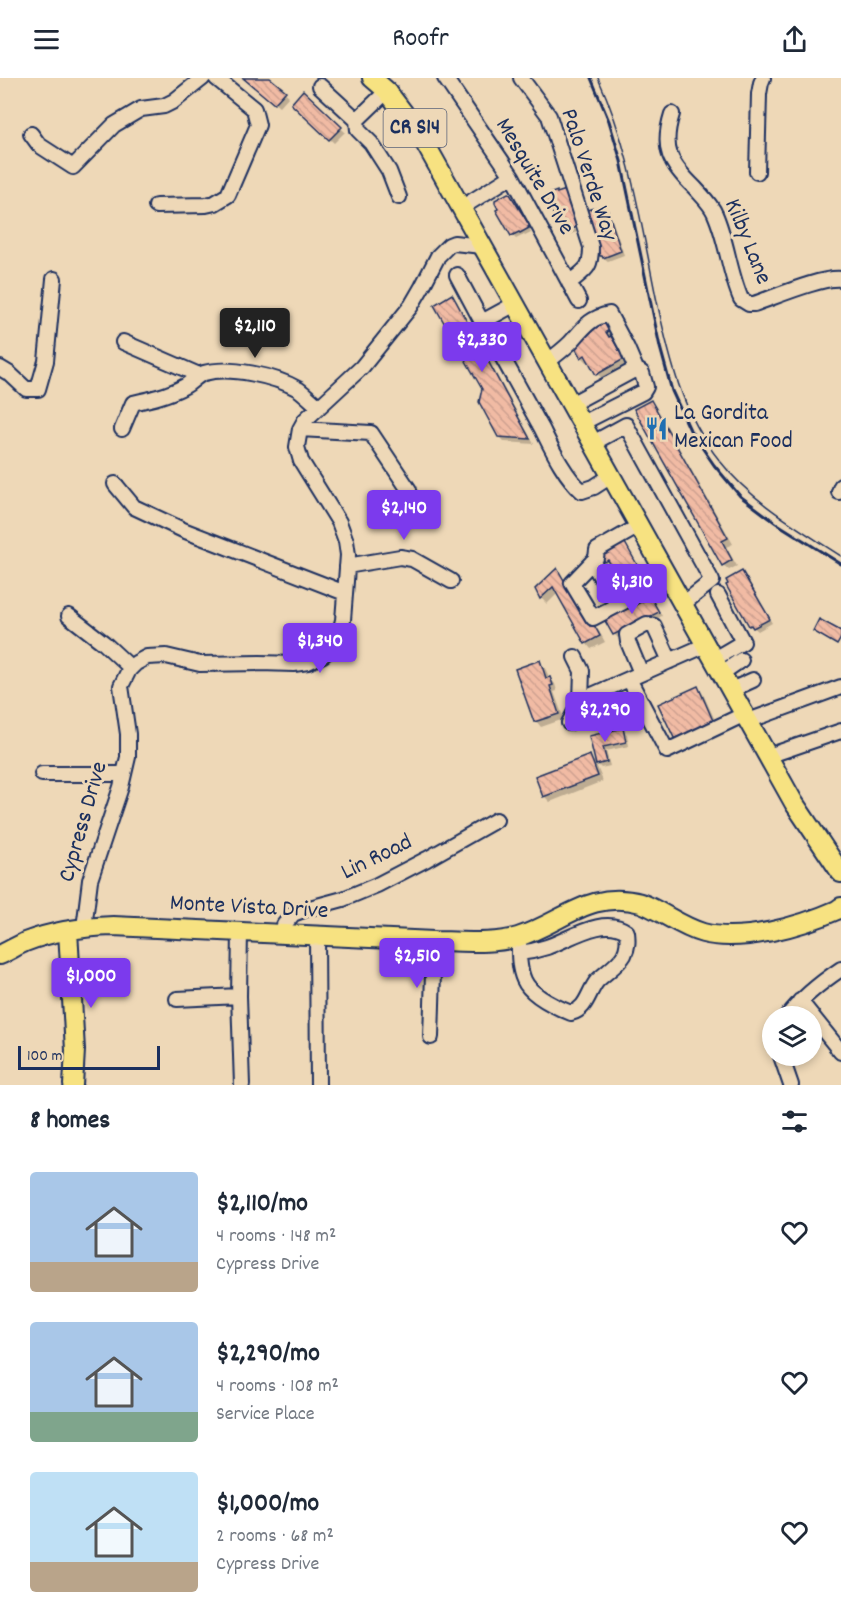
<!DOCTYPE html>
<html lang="en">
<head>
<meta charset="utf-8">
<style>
  :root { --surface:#fff; --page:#f2f2f3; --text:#1f2937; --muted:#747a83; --accent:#7c3aed }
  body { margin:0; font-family:Dekko,sans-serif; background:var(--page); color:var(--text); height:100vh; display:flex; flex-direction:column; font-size:22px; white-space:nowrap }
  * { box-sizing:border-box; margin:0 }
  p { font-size:20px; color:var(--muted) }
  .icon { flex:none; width:33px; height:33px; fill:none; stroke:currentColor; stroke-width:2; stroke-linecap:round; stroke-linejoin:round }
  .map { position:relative; height:1007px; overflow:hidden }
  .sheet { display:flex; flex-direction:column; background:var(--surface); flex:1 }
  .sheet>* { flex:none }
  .fabs { position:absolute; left:762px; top:928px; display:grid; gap:12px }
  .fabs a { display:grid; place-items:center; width:60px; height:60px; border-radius:50%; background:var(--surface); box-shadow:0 3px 9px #0003; font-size:30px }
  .scale { position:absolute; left:18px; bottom:15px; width:142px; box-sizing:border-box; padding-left:6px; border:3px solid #1b2f5e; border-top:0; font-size:16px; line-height:21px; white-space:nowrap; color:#1b2f5e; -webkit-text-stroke:4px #eed8b7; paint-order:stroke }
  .price { position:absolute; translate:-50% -51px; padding:0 14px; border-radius:6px; background:var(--accent); color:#fff; font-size:20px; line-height:39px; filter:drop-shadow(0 2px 3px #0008) }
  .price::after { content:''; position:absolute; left:50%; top:36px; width:18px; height:14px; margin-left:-9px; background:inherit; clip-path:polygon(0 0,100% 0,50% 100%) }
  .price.on { background:#222; color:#fff }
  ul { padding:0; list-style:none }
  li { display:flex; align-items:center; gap:18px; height:150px; padding:0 30px }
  li span { display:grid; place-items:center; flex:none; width:168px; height:120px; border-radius:6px; color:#555 }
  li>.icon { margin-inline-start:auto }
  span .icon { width:72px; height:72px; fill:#fffc; stroke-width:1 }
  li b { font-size:26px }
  h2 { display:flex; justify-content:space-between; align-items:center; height:72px; padding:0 30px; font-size:26px }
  header { display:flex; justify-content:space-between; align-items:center; height:78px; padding:0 30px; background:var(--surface); font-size:27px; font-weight:600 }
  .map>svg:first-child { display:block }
  .shadow { fill:#0003 }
  .building { fill:url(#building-back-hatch); stroke:#1b2f5e; stroke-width:1.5 }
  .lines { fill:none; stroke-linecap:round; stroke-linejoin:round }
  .minor-casing { stroke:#1b2f5e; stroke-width:18 }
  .major-casing { stroke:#1b2f5e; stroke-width:22 }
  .minor { stroke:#eed8b7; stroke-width:14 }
  .major { stroke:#f7e281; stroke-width:18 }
  .tram { stroke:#1b2f5e; stroke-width:1.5 }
  .rail { stroke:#1b2f5e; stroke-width:3 }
  .labels { text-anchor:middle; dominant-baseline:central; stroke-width:6; stroke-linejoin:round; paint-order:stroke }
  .shield { fill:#eed8b7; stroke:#5a6279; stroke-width:1.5 }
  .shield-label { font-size:22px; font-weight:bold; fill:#1b2f5e }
  .street-label { font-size:24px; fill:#1b2f5e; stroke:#eed8b7 }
  .poi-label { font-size:24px; fill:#1b2f5e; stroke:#eed8b7; text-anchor:start }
</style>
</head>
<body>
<header><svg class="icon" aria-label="menu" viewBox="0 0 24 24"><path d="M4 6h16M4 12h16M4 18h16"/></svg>Roofr<svg class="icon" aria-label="share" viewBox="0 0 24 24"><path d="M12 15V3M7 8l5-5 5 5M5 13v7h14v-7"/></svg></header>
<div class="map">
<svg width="841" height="1007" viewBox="0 0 841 1007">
  <defs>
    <pattern id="building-back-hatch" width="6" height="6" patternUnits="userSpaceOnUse" patternTransform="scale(1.5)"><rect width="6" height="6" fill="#f1bba4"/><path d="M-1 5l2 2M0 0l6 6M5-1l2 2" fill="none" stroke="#cea190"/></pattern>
  </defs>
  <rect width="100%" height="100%" fill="#eed8b7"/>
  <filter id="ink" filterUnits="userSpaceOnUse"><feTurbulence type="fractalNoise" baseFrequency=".0167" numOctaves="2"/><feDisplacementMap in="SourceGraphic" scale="12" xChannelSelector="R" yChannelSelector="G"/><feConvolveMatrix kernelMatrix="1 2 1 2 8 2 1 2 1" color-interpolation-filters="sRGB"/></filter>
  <g filter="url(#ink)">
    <path class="shadow" d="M244 0H268L289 18 279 29Z
      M303 14 345 54 334 65 293 26Z
      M509 117 514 122 532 152 530 153 531 155 525 158 524 157 516 161 512 157Z
      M603 129 611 139 624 177 608 183 601 178Z
      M580 150 581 153 567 157 564 155Z
      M452 218 457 223 534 366 505 364 499 358Z
      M606 245 615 257 610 260 616 266 628 287 603 301 597 296 590 283 587 284 582 279 598 250Z
      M651 323 656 329 733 466 726 469 737 488 729 492 723 487Z
      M623 465 627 469 642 494 637 497 640 502 632 506 635 511 630 514 626 510 612 486 610 487 606 483Z
      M557 492 562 498 591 549 593 547 599 553 605 564 591 571 586 565 558 515 547 526 541 520 536 511Z
      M741 495 745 499 772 545 758 553 751 547Z
      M647 518 655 526 662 538 618 560 614 556 606 541Z
      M539 584 545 590 549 599 555 606 557 613 554 614 564 641 541 649 536 643Z
      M698 610 703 616 719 651 676 661Z
      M622 652 627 656 629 668 606 673 610 688 601 690 597 686 591 659Z
      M589 679 595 684 603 703 550 724 544 718Z"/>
    <path class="building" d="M243 0H270L286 13 274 26Z
      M303 12 342 49 329 62 291 26Z
      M566 112 578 149 561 154 559 147 556 148 552 131 548 132 544 118 557 113V115Z
      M508 115 510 116 530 148 528 149 529 150 520 155 519 154 511 158 496 132 498 131 495 125V122Z
      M604 127 606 134 608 133 621 173 603 180 602 178H600L587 132Z
      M452 216 530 361 498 359 479 324 482 311 434 227Z
      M606 243 611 251 606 254 609 259 611 258 624 281 596 297 585 277 581 280 574 268 578 266 575 261 595 244 597 248Z
      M651 322 728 460 722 463 732 482 722 488 634 331Z
      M624 463 639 490 634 492 637 498 629 502 632 507 625 511 608 482 605 484 599 475Z
      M557 490 590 548 593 545 600 558 585 566 553 509 540 521 535 511Z
      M742 493 770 541 753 550 751 547 749 548 726 507 728 506 726 502Z
      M647 516 649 521 651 520 659 534 613 557 604 541Z
      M819 541 841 553V560L837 567 813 553Z
      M540 582 546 600 550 599 553 607 550 608 559 636 534 644 515 591Z
      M698 608 714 645 675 662 658 626Z
      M623 650 626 664 603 669 607 684 596 687 589 658Z
      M590 677 598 698 543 719 535 698Z"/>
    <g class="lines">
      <defs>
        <path id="minor" d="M445 0 512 98 579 223
          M521 0 549 38 591 169C591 191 586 191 569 205
          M320 8 357 42 387 13
          M672 36C661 71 670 86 695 110 702 118 711 126 715 136 727 163 729 194 741 221L749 226H754C775 219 821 199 841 201
          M357 42 358 52 371 65 389 93 399 119
          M31 56 39 67 73 89 114 47 141 31 164 28 174 23 203 0
          M757 94 759 16 761 5 763 0
          M156 128 206 127 215 125 228 117 258 47 254 31 216 0
          M461 130 512 98
          M457 197 482 244 515 226
          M482 244C503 279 522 315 542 351 552 371 565 399 582 413L594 409 611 398
          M123 264 199 297
          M547 284C555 278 563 272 570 265 583 251 589 240 609 236L627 270 636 291 642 295 646 309 643 314 582 345
          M0 290 10 296 26 311H38L46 283 54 201
          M571 326 636 291
          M122 351 133 325C151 321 169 317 185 308 192 304 197 297 204 295 230 288 275 298 298 311 305 316 312 323 319 329
          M300 351 371 355 409 412
          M593 365 626 347 712 503 683 526
          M115 406 134 429 183 452 345 515
          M839 414 841 408
          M639 448 597 472 596 480 572 505 593 540 669 500
          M592 484 617 527
          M347 488 400 479 412 481 451 503
          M69 538 104 565 131 590
          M714 581 743 564 718 517
          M641 595 628 564 627 557 647 546 654 548 670 583
          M722 595 741 582
          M629 601 667 673 745 636
          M731 612 753 602
          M581 622 706 567
          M748 643 841 609
          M569 645 581 622 582 593 575 579
          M768 678 841 653
          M42 696H124
          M84 850 90 802 121 709 128 679V656L121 608 129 592 136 585 147 579 166 578 200 586 260 585 294 586 308 584 323 577 334 567 339 558 343 542 348 477 346 463 339 444 301 383 297 369 300 351 305 342 362 289 411 228 422 209 438 178 449 167 454 165 482 168
          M240 853 239 918 242 1007
          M283 855 284 847 293 836 306 831 343 821 377 807 427 781 496 742
          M317 857 318 1007
          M519 875C529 874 538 872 547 869 570 861 604 837 627 854 628 863 628 869 624 877 619 886 605 895 597 903 588 914 587 931 571 935 556 929 531 918 524 902 518 889 519 872 519 858
          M177 921 239 918
          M800 923 841 974
          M787 939C802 919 820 905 841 891
          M431 959 434 863
          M781 978 791 1007"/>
        <path id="major" d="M372 0 387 13 421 58 794 725 841 795
          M68 853 75 972 73 1007
          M0 877C8 873 17 868 25 864 53 853 84 849 113 848L434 863C461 863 491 867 518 859 562 845 590 811 641 825 662 833 681 849 703 855 742 865 801 848 837 832L841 829"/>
      </defs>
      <use href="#minor" class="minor-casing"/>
      <use href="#major" class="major-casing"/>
      <use href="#minor" class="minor"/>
      <use href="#major" class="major"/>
      <path class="tram" d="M598 0C630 69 641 146 656 219 669 278 681 335 720 383 752 424 798 450 841 478"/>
      <path class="rail" d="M591 0 609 43 621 83 660 269 672 313 690 352 714 387 740 418 776 445 841 486"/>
    </g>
  </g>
  <defs>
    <symbol id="restaurant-bare" viewBox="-9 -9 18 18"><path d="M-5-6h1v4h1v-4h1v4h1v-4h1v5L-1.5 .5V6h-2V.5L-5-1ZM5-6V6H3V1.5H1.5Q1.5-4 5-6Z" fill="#1f6fb2" stroke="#eed8b7" stroke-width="2.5" paint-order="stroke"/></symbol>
  </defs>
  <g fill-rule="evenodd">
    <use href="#restaurant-bare" x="640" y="334" width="33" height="33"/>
  </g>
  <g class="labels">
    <rect class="shield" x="383.5" y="31" width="63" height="38" rx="4.5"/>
    <g class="shield-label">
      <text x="415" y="50">CR S14</text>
    </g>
    <g class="street-label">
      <text transform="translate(588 97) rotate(72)">Palo Verde Way</text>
      <text transform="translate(534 99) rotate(59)">Mesquite Drive</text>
      <text transform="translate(747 164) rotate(68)">Kilby Lane</text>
      <text transform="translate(84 744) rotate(-74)">Cypress Drive</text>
      <text transform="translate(377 780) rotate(-26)">Lin Road</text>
      <text transform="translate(249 830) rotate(3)">Monte Vista Drive</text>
    </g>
    <g class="poi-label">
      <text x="674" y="336">La Gordita<tspan x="674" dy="28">Mexican Food</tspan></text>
    </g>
  </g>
</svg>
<div class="fabs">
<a><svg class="icon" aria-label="layers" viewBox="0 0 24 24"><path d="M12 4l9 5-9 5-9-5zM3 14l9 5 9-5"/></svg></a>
</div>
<div class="scale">100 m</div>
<b class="price on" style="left:255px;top:281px">$2,110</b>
<b class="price" style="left:482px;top:295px">$2,330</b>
<b class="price" style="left:404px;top:463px">$2,140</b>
<b class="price" style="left:632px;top:537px">$1,310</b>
<b class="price" style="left:320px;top:596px">$1,340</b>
<b class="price" style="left:605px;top:665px">$2,290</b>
<b class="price" style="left:417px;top:911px">$2,510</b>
<b class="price" style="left:91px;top:931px">$1,000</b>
</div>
<section class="sheet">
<h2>8 homes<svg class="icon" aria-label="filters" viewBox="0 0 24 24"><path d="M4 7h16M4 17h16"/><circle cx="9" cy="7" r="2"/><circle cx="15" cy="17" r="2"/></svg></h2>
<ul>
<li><span style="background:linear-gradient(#a9c7e8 75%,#b9a48a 0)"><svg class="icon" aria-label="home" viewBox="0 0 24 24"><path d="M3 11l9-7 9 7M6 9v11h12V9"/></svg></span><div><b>$2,110/mo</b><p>4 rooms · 148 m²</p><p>Cypress Drive</p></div><svg class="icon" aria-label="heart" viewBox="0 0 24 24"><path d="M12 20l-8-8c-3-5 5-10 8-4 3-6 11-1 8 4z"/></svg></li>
<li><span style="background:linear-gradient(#a9c7e8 75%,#7fa58c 0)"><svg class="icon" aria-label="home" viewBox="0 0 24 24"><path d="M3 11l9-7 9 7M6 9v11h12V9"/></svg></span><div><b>$2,290/mo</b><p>4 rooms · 108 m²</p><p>Service Place</p></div><svg class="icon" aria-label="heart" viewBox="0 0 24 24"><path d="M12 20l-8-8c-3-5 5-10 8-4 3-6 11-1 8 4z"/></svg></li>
<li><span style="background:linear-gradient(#bfe0f5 75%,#b9a48a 0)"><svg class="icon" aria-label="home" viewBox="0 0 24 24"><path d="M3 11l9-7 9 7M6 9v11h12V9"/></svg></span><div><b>$1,000/mo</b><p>2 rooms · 68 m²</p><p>Cypress Drive</p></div><svg class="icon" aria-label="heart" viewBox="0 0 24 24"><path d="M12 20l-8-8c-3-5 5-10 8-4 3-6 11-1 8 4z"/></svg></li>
</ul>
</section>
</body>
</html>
